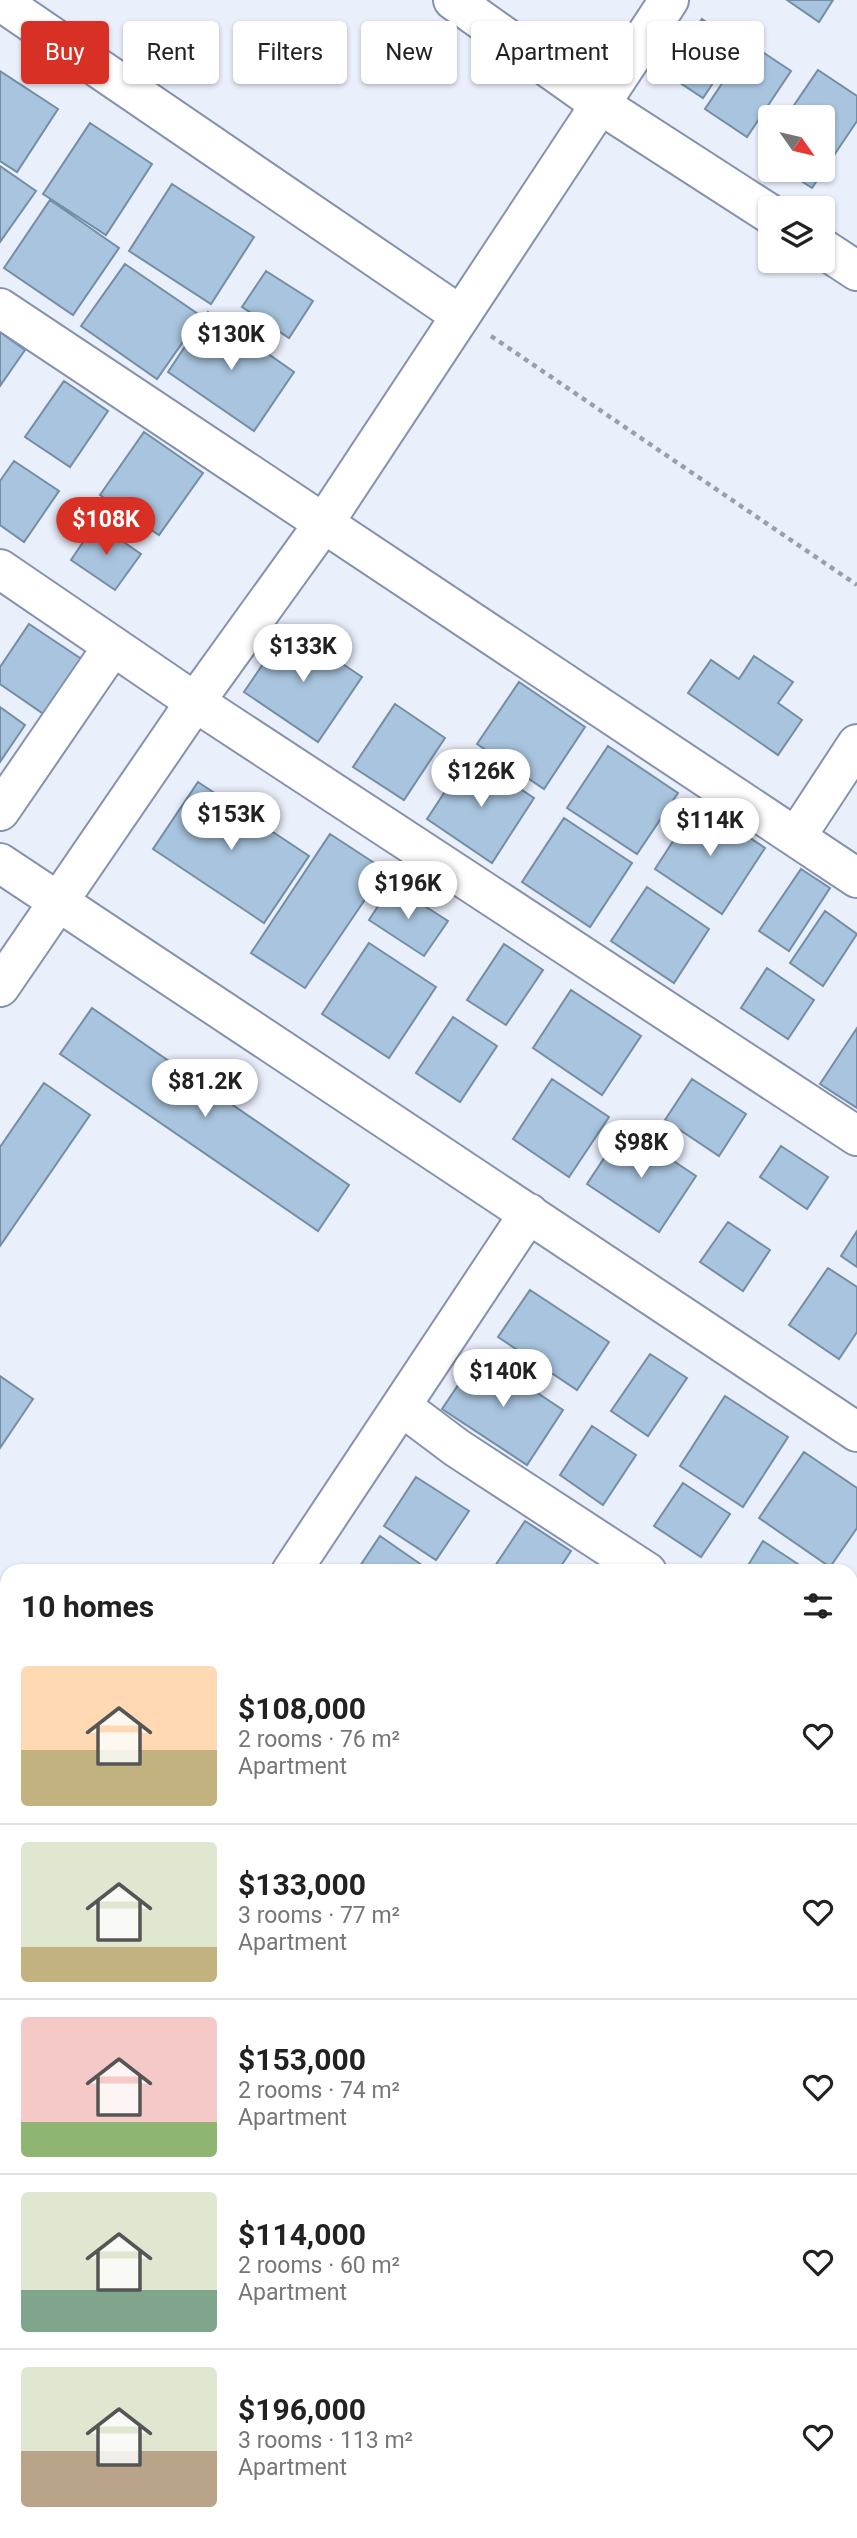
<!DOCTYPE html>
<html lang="en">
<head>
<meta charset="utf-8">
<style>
  :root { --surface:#fff; --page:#f6f6f6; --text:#222; --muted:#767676; --line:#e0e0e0; --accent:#d93025 }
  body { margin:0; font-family:Roboto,sans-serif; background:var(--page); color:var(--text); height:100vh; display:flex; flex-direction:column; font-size:26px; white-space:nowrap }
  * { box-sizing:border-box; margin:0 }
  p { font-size:23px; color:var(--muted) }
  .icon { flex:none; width:38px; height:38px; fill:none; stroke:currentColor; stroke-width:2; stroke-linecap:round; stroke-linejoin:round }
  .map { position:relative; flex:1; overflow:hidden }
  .panel { position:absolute; left:0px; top:1564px; width:858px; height:975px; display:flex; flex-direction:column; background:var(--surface); border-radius:21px 21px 0 0; box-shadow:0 2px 5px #0004 }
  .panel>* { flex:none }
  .guide { position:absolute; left:21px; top:21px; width:816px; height:63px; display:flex; gap:14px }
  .needle { width:46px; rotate:124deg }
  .controls { position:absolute; left:758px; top:105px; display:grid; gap:14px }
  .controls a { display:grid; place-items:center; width:77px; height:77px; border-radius:7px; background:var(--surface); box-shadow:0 2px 5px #0004; font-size:35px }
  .price { position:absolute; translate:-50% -60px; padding:0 16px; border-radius:24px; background:#fff; color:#222; font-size:23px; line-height:46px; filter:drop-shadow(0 2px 4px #0008) }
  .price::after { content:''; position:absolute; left:50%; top:42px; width:21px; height:16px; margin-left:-10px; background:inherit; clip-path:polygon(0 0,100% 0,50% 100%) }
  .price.current { background:var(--accent); color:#fff }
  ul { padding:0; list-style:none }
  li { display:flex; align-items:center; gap:21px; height:175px; padding:0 21px }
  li+li { border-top:2px solid var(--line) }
  li span { display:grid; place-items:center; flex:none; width:196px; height:140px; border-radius:7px; color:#555 }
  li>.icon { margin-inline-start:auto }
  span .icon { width:84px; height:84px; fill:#fffc; stroke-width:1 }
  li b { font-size:30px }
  h2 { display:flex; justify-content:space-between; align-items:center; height:84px; padding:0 21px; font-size:30px }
  .chip { padding:0 24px; border-radius:7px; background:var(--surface); box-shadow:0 2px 5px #0004; font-size:24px; line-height:63px }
  .chip.current { background:var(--accent); color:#fff }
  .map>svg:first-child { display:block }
  .building { fill:#a8c4de; stroke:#738ea5; stroke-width:2 }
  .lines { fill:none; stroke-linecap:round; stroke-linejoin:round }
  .minor-casing { stroke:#8691af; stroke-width:42 }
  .path { stroke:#9a9fab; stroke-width:4.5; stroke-dasharray:5 5; stroke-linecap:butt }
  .minor { stroke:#fff; stroke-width:38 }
</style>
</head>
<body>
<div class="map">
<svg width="857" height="2538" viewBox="0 0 857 2538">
  <rect width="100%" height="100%" fill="#eaeffc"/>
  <path class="building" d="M787 0H833L819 22Z
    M702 19 739 44 703 98 665 73Z
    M749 43 791 71 747 137 705 109Z
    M818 70 857 96V121L812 188 784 170H822V117H786Z
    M0 71 58 109 17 172 0 161Z
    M90 123 152 164 106 235 43 194Z
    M0 166 36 191 0 242Z
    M172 184 254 237 211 304 129 251Z
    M50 200 119 248 73 315 4 268Z
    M125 264 201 316 157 379 81 326Z
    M266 271 313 301 289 338 242 307Z
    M208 312 294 372 254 431 168 372Z
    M0 332 25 350 0 386Z
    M64 381 108 411 70 467 25 437Z
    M144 432 203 473 159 535 100 495Z
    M14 461 59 491 24 542 0 525V481Z
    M96 523 141 554 115 590 71 560Z
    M29 624 83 660 45 715 0 684V667Z
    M288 627 362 677 318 742 244 692Z
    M754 656 793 682 778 703 802 720 778 755 688 693 711 660 739 679Z
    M519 682 585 727 544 789 477 744Z
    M395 704 445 738 404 800 353 767Z
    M0 707 25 725 0 762Z
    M608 746 678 793 637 854 567 808Z
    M469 755 534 798 492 863 427 819Z
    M198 782 309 856 264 923 153 849Z
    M698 803 765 848 722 914 655 869Z
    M564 818 632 863 590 927 522 882Z
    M330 834 385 870 305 988 251 953Z
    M801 869 830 888 789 951 759 931Z
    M392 885 448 921 424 956 369 920Z
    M647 887 709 929 674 983 611 941Z
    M825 911 857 934 823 986 790 963Z
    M369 943 436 987 389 1058 322 1014Z
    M504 944 543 970 506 1025 467 1000Z
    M767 968 814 1000 788 1039 741 1008Z
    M571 990 641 1036 602 1095 533 1048Z
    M92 1008 349 1185 318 1231 60 1054Z
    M453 1017 497 1046 460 1102 416 1073Z
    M857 1028V1108L820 1084Z
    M552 1079 609 1117 569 1177 513 1139Z
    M692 1079 746 1114 719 1156 665 1120Z
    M44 1083 90 1115 0 1246V1147Z
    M624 1128 696 1176 659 1232 587 1184Z
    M781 1146 828 1177 807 1209 760 1177Z
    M728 1222 770 1250 743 1291 700 1262Z
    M857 1231V1267L841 1256Z
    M828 1268 857 1287V1332L839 1359 789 1325Z
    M530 1290 609 1342 577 1390 498 1337Z
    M479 1354 563 1410 527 1465 442 1409Z
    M650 1354 687 1378 648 1436 611 1411Z
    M0 1376 33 1399 0 1448Z
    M725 1396 788 1437 743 1507 680 1466Z
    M592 1426 636 1455 603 1505 560 1475Z
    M804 1452 857 1488V1528L830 1567 759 1518Z
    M416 1477 469 1511 436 1560 384 1526Z
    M683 1483 730 1514 701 1557 654 1526Z
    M525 1521 571 1551 557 1572H491Z
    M380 1536 429 1570V1572H356Z
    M763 1541 810 1572H744Z
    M857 1616V1660L850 1656V1626Z
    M0 1740 7 1745V1761L0 1772Z
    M7 1792V1877L0 1872V1802Z
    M850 1801 857 1805V1848L850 1843Z
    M850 1849 857 1853V1948L850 1944Z
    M857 2115V2213L850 2208V2125Z
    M0 2144 7 2149V2166L0 2177Z
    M850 2275 857 2279V2299L850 2309Z
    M7 2282V2355L0 2351V2293Z
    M850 2380 857 2385V2448L850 2458Z
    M0 2525 7 2532 21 2538H0Z
    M113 2532H192V2533L189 2538H110Z
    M275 2532H303L299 2538H284Z
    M706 2532H789L797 2538H702Z"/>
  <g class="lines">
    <defs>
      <path id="minor" d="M453 0 601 105 770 214
        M0 1 460 315
        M822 248 857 271
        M0 308 857 878
        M0 569 195 702 857 1136
        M0 811 113 646
        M796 837 857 744
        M0 863 857 1432
        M0 987 195 702 324 523 669 0
        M401 1406 457 1448 647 1572
        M291 1572 529 1213
        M850 1705 857 1709
        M0 1941 7 1945
        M850 1963 857 1968
        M850 2019 857 2009
        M0 2099 7 2104
        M850 2230 857 2234
        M0 2365 7 2370
        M850 2499 857 2503
        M248 2532 257 2538
        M643 2532 652 2538
        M504 2538 508 2532"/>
    </defs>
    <use href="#minor" class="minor-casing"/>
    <path class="path" d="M491 336 857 585"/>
    <use href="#minor" class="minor"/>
  </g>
</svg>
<div class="controls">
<a><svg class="needle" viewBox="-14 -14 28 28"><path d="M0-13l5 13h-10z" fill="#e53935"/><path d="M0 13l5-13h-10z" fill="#767676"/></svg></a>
<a><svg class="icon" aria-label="layers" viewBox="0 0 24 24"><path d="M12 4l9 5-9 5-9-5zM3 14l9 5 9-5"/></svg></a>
</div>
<b class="price" style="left:231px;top:372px">$130K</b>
<b class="price current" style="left:106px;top:557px">$108K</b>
<b class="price" style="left:303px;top:684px">$133K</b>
<b class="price" style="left:481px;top:809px">$126K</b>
<b class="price" style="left:231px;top:852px">$153K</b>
<b class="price" style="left:710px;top:858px">$114K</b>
<b class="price" style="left:408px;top:921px">$196K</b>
<b class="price" style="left:205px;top:1119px">$81.2K</b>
<b class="price" style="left:641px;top:1180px">$98K</b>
<b class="price" style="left:503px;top:1409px">$140K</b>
<div class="guide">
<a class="chip current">Buy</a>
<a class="chip">Rent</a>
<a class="chip">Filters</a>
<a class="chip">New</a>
<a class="chip">Apartment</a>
<a class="chip">House</a>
</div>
<section class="panel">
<h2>10 homes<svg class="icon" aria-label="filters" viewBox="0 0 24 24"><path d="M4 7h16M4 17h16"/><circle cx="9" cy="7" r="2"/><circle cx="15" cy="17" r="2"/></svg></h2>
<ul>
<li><span style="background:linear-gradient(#ffd9b3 60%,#c2b280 0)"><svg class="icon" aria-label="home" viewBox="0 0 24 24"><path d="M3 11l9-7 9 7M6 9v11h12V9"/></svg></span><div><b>$108,000</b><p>2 rooms · 76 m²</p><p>Apartment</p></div><svg class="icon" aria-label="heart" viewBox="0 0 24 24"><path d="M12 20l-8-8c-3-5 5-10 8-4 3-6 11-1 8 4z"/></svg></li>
<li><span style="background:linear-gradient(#dfe7d0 75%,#c2b280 0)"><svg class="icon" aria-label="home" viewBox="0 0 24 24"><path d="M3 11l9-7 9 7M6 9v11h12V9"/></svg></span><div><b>$133,000</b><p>3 rooms · 77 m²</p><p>Apartment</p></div><svg class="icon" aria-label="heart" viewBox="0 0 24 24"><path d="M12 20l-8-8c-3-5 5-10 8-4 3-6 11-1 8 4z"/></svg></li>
<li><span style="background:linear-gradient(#f6c9c9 75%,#8fb573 0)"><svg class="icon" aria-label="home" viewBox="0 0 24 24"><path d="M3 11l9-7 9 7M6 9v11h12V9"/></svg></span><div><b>$153,000</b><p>2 rooms · 74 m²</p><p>Apartment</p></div><svg class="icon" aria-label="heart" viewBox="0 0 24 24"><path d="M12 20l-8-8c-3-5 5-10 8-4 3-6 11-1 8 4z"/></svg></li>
<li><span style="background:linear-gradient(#dfe7d0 70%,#7fa58c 0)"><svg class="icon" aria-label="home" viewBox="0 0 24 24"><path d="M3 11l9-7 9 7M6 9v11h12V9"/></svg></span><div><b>$114,000</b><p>2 rooms · 60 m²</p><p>Apartment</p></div><svg class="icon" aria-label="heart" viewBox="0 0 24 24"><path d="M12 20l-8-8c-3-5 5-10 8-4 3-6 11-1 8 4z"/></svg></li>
<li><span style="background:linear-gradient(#dfe7d0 60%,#b9a48a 0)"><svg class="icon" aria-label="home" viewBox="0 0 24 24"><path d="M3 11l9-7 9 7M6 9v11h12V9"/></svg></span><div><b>$196,000</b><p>3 rooms · 113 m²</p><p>Apartment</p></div><svg class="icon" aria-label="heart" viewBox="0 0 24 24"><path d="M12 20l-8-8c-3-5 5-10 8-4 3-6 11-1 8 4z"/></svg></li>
</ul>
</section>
</div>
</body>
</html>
